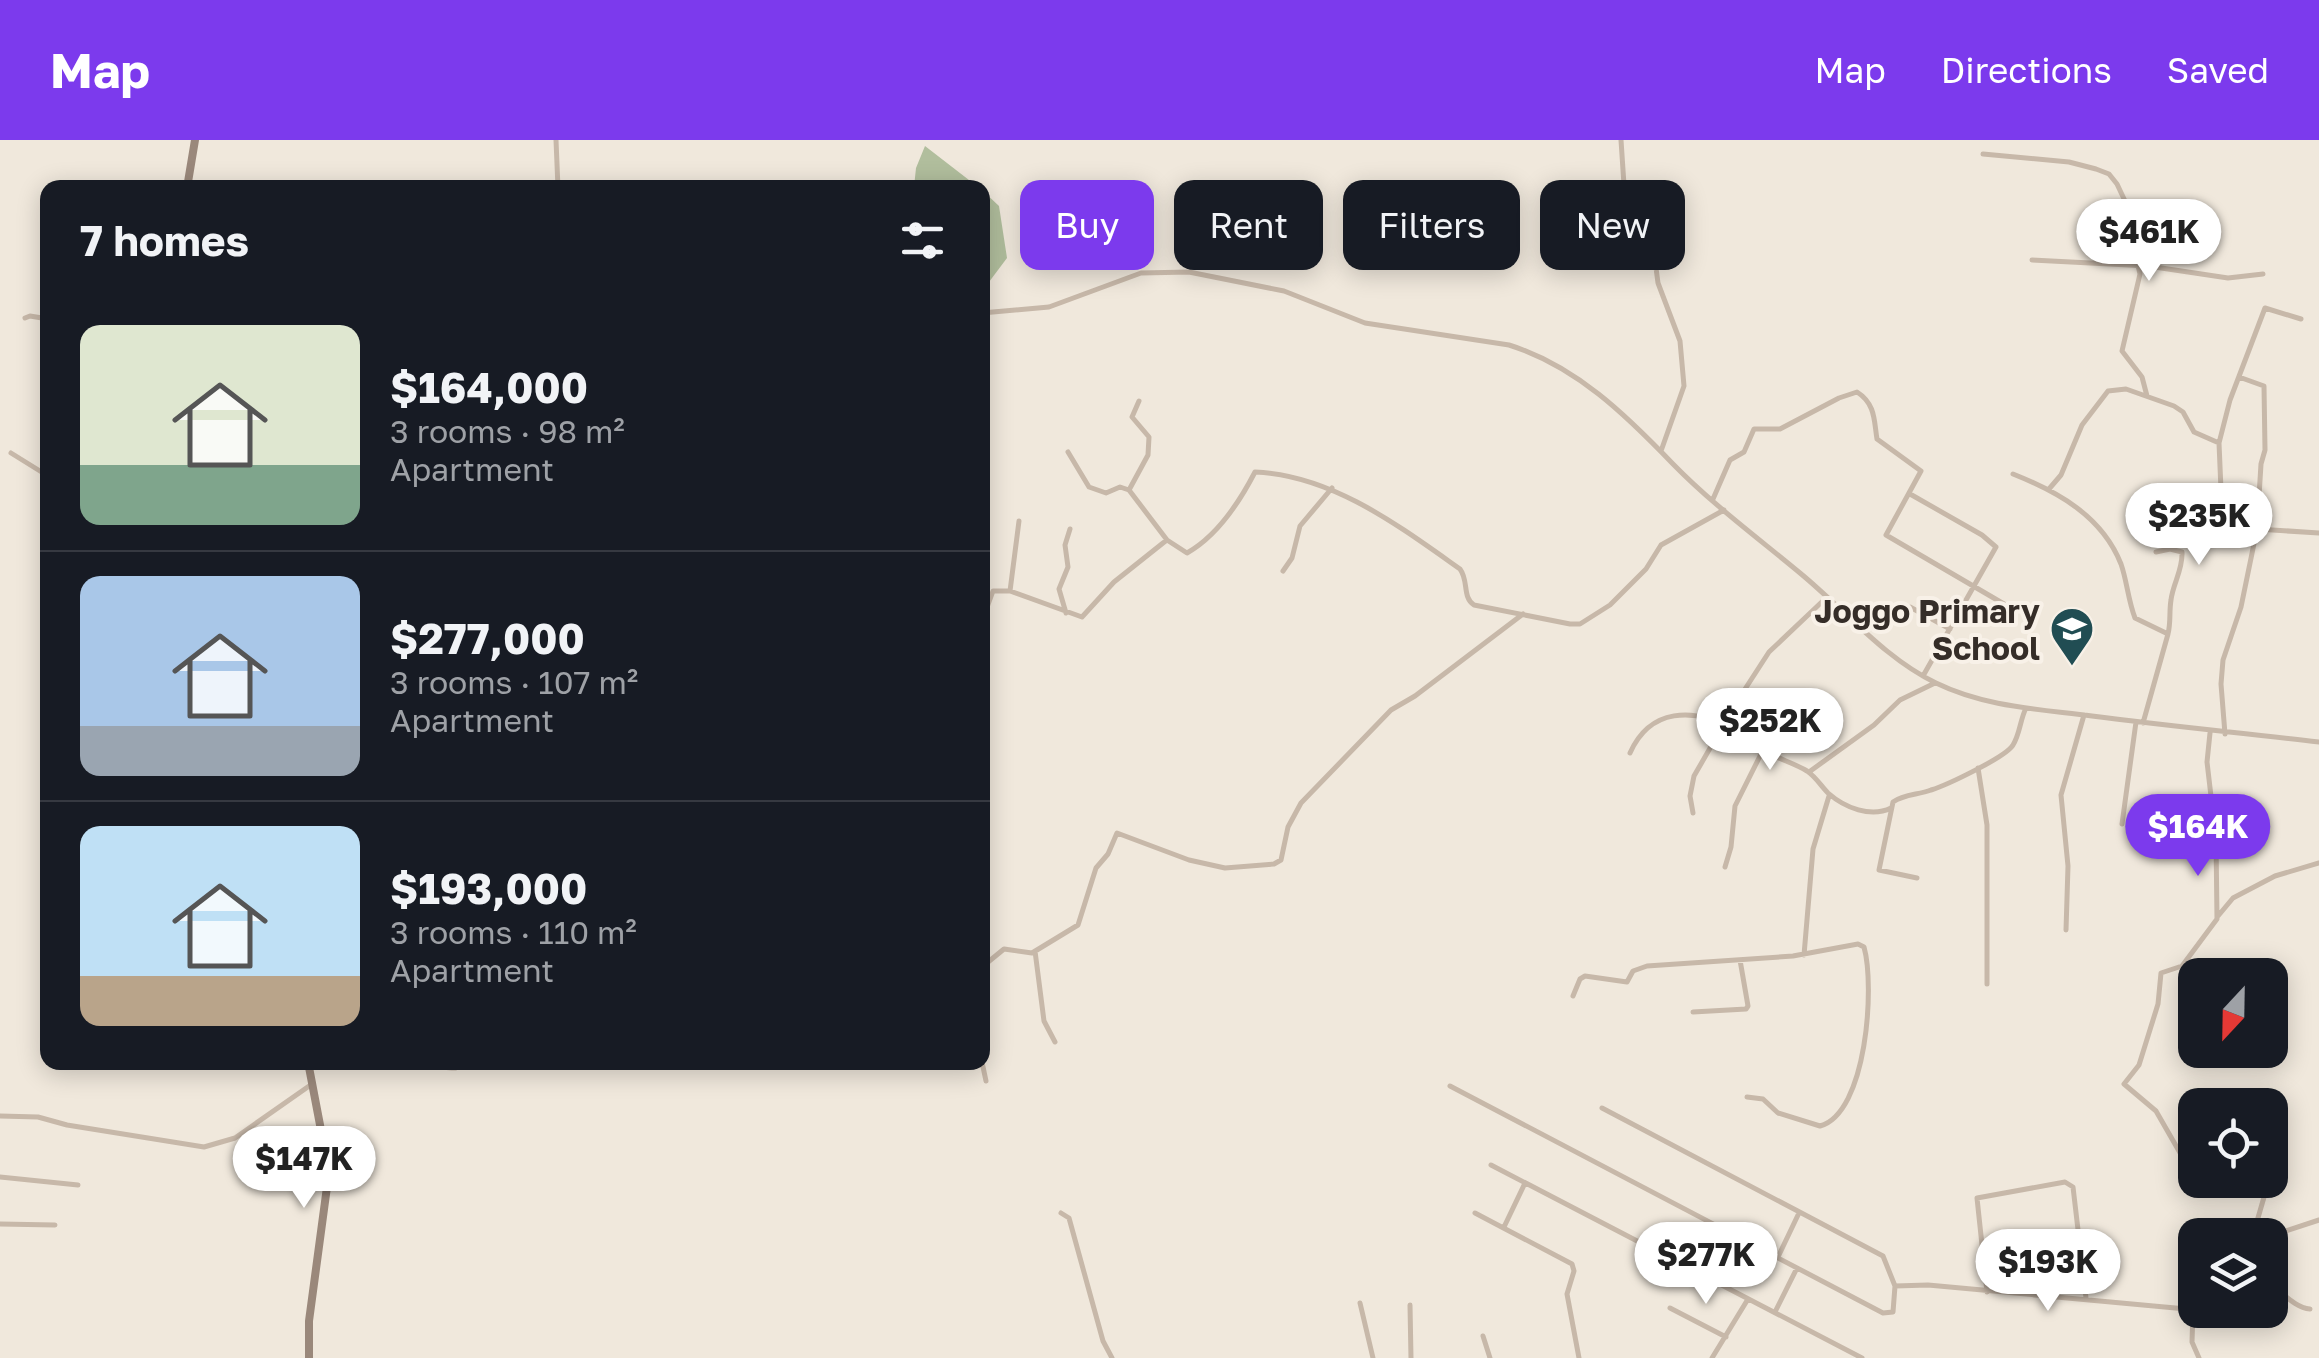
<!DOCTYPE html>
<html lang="en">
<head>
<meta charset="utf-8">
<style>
  :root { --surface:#171b24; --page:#242831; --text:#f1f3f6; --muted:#9ea1a6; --line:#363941; --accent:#7c3aed }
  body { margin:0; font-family:"Golos Text",sans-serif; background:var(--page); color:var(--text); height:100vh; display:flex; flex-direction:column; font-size:38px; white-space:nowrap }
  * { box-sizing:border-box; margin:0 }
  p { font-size:32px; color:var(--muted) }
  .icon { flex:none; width:55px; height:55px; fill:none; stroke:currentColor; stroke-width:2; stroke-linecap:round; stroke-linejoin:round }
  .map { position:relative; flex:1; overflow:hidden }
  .drawer { position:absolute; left:40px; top:40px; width:950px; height:890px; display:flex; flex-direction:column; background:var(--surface); border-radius:20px; box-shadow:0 5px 25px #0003 }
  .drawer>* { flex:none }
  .banner { position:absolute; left:1020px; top:40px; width:950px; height:90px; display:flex; gap:20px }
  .needle { width:65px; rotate:202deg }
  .buttons { position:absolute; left:2178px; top:818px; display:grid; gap:20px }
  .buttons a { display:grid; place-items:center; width:110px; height:110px; border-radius:20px; background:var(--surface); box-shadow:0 5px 25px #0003; font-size:50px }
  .price { position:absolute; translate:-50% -85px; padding:0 22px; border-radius:35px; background:#fff; color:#222; font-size:32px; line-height:65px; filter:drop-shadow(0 2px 5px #0008) }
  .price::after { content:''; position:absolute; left:50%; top:60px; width:30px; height:22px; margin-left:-15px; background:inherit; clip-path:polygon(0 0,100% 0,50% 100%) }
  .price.active { background:var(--accent); color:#fff }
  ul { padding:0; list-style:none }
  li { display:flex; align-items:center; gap:30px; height:250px; padding:0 40px }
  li+li { border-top:2px solid var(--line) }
  li span { display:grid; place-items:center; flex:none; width:280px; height:200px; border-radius:20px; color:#555 }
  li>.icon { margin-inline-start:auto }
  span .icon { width:120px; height:120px; fill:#fffc; stroke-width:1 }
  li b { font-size:42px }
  h2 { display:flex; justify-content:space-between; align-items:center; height:120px; padding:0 40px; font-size:42px }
  .tag { padding:0 35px; border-radius:20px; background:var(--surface); box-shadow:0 5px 25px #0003; font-size:35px; line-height:90px }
  .tag.active { background:var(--accent); color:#fff }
  header { display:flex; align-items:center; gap:60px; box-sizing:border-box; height:140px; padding:0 50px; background:var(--accent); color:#fff }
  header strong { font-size:48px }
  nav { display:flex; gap:55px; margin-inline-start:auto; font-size:35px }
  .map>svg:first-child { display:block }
  .green { fill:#b1be9d }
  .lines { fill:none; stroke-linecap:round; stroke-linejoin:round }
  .street { stroke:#c7b8a9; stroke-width:5 }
  .secondary { stroke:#9a887b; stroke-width:8 }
  .labels { text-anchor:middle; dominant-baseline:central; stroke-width:8; stroke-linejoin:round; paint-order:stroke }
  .poi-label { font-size:32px; font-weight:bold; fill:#352d28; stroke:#f8f1e8; text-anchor:end }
</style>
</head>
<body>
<header>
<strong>Map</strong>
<nav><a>Map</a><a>Directions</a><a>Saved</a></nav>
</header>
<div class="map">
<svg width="2319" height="1218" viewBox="0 0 2319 1218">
  <rect width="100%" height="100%" fill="#f0e8dc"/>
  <path class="green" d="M925 6 978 47H914L916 28Z
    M983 51 999 66 1007 118 983 150Z"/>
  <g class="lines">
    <path class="street" d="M556 0 558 48
      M1621 0 1626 75 1621 99 1636 122 1656 128 1658 143 1680 201 1684 246 1661 311
      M1983 14 2069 22 2096 29 2109 34 2117 44 2133 78 2134 109 2140 134 2122 211 2142 237 2147 256
      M2032 120 2148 126 2228 138 2263 134
      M982 173 1049 167 1141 133 1189 132 1284 151 1365 183 1509 205C1576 226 1626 275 1673 324 1712 364 1758 398 1800 433 1845 470 1884 518 1936 543 1985 567 2039 569 2092 576 2168 586 2243 593 2319 602
      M25 178 30 176 48 179
      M2239 237 2264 246 2265 310 2261 324 2257 389 2319 393
      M2219 303 2230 260 2265 168 2301 179
      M1068 312 1089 347 1106 353 1120 347 1129 350 1167 400
      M11 313 48 336
      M2013 334C2058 352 2102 376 2121 424 2127 441 2128 460 2135 478L2168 494 2143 583
      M2049 349 2061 335 2082 285 2108 251 2126 249 2174 266 2183 272 2194 292 2219 303 2222 373 2257 389 2241 467 2223 520 2221 544 2225 594
      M1129 350 1148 315 1149 297 1132 277 1139 261
      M1910 354 1982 395 1996 407 1923 536
      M1713 359 1730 320 1744 312 1754 289H1780L1839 258 1857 252C1876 264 1874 282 1877 299L1921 331 1886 395 2004 464
      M2156 412 2170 409 2182 412C2183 430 2173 443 2171 460 2169 472 2171 482 2168 494
      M1283 431 1292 418 1300 386 1332 348
      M1010 451 1019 381
      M1910 467 1950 489
      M1066 473 1059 449 1068 427 1065 405 1070 389
      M982 501 986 470 993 451H1010L1082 477 1114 442 1163 403 1167 400 1187 413C1217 396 1239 363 1255 332 1332 335 1399 386 1460 429 1469 441 1462 457 1474 465L1570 484H1580L1610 465 1646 429 1661 405 1724 370
      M1630 613C1650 568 1693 567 1733 589 1745 596 1754 605 1765 611 1778 619 1794 623 1807 631 1816 637 1821 646 1828 653 1845 668 1871 678 1891 668
      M1978 628 1987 685V844
      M1809 632 1874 585 1900 560 1935 543
      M1693 673 1690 656 1694 636 1736 563 1769 512 1826 458
      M2122 684 2136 582
      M1725 727 1731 707 1735 666 1763 610
      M1917 738 1879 730 1893 662C1904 654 1918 655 1931 650 1947 645 2006 617 2013 605 2020 594 2020 580 2026 568
      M2218 776 2233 758 2275 736 2319 723
      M2066 790 2068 726 2061 655 2084 575
      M1035 811 1044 881 1055 902
      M1804 815 1813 709 1829 656
      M982 827 1004 809 1032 813 1078 785 1096 728 1108 714 1117 693 1189 720 1225 728 1274 724 1281 720 1288 687 1301 663 1391 570 1415 556 1523 474
      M1573 856 1580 839 1585 836 1627 842 1633 831 1647 826 1793 816 1858 804 1864 807C1875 846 1867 973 1820 986L1778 973 1763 959 1747 957
      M1693 872 1746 869 1748 866 1740 820
      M386 922 452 928H456L459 922
      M982 922 986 941
      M1450 946 1883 1173 1893 1172 1895 1146 1883 1116 1602 968
      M0 976 38 977 67 985 204 1007 235 998 312 944
      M1491 1025 1862 1218
      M2195 1025H2187L2156 971 2124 944 2139 925 2158 864 2161 833 2182 826 2217 779 2216 699 2207 622 2210 593
      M2270 1036 2278 1008
      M0 1037 78 1045
      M1061 1073 1069 1078 1103 1201 1112 1218
      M1475 1073 1572 1124 1574 1131 1567 1154 1579 1218
      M0 1084 55 1085
      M1504 1087 1525 1043
      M2253 1095 2269 1040
      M2270 1096 2319 1080
      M1778 1117 1798 1075
      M2270 1144C2282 1152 2295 1168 2310 1169
      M1895 1146 1928 1145 2197 1170
      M1987 1152 1977 1058 2065 1042 2073 1047 2086 1158
      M1360 1163 1373 1218
      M1410 1165 1411 1218
      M1670 1168 1726 1197
      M2193 1170 2192 1202 2199 1218
      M1775 1172 1797 1128
      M1483 1196 1490 1218
      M1712 1218 1748 1159"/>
    <path class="secondary" d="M187 48 195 0
      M308 922 329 1032 309 1181V1218"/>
  </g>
  <defs>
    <symbol id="school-pin" viewBox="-11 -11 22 30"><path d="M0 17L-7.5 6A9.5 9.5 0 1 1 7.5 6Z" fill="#214d53" stroke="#f8f1e8"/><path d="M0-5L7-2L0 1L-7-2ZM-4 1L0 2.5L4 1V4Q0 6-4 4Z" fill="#fff"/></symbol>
  </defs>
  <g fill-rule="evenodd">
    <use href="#school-pin" x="2047" y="464" width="50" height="68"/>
  </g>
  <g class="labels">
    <g class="poi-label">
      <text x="2040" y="471">Joggo Primary<tspan x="2040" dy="37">School</tspan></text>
    </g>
  </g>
</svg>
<div class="buttons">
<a><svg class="needle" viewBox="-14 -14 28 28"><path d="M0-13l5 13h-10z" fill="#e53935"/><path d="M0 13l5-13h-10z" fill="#9ea1a6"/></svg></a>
<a><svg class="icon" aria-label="locate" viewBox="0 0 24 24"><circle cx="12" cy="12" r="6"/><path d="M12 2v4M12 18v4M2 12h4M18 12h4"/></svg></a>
<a><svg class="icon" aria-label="layers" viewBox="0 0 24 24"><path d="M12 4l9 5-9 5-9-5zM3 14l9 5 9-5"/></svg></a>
</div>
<b class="price" style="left:2149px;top:144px">$461K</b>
<b class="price" style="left:2199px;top:428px">$235K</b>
<b class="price" style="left:1770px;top:633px">$252K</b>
<b class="price active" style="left:2198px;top:739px">$164K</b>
<b class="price" style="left:304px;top:1071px">$147K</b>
<b class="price" style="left:1706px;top:1167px">$277K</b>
<b class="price" style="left:2048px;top:1174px">$193K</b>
<div class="banner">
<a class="tag active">Buy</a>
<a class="tag">Rent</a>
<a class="tag">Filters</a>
<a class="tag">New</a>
</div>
<section class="drawer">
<h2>7 homes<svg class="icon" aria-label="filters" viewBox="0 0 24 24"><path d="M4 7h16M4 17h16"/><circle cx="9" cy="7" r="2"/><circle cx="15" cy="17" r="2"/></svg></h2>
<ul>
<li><span style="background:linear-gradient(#dfe7d0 70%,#7fa58c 0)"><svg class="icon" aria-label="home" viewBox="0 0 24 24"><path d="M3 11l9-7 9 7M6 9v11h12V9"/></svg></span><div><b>$164,000</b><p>3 rooms · 98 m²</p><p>Apartment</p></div></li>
<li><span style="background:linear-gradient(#a9c7e8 75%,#9aa5b1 0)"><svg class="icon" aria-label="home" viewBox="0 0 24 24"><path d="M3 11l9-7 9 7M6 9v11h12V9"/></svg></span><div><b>$277,000</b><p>3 rooms · 107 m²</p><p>Apartment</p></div></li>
<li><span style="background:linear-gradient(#bfe0f5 75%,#b9a48a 0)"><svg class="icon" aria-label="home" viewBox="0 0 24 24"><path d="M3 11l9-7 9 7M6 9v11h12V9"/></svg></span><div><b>$193,000</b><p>3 rooms · 110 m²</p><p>Apartment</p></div></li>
</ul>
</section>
</div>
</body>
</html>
